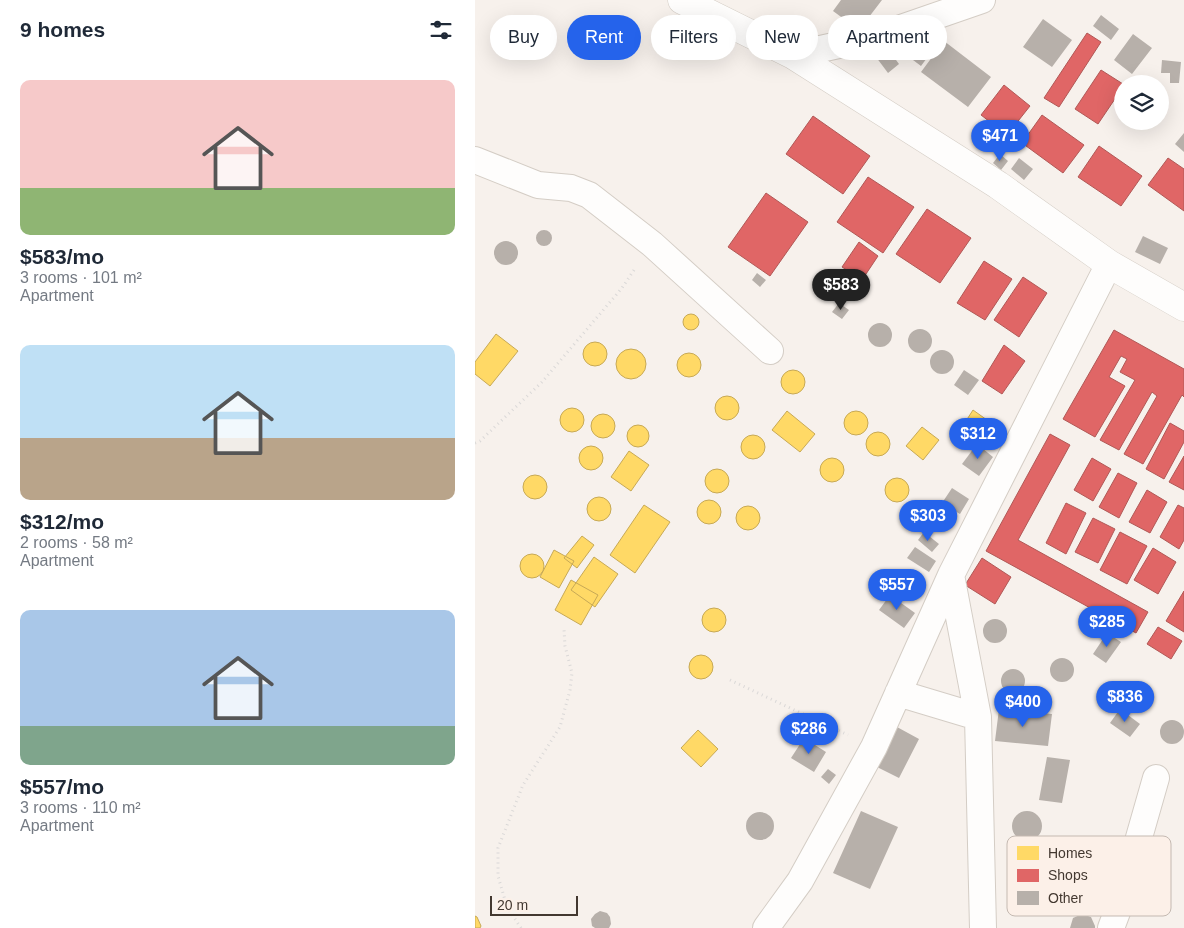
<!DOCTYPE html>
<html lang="en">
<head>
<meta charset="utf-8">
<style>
  :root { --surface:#fff; --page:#f2f2f3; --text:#1f2937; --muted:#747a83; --accent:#2563eb }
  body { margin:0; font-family:Helvetica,sans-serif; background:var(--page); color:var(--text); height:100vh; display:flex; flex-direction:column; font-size:19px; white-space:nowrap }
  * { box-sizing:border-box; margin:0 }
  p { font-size:16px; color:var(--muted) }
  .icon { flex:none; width:28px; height:28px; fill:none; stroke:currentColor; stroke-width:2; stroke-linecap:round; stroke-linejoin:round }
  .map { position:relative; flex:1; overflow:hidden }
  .sheet { display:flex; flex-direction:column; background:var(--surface); width:475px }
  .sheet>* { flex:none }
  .guide { position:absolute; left:15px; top:15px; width:475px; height:45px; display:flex; gap:10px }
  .controls { position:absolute; left:639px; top:75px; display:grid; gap:10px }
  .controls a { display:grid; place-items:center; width:55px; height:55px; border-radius:50%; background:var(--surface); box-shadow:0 5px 20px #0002; font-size:25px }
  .scale { position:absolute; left:15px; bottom:12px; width:88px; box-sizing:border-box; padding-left:5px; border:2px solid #433830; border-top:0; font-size:14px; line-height:18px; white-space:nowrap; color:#433830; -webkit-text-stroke:4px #fcf0e8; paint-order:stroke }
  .price { position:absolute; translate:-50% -42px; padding:0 11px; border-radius:18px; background:var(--accent); color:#fff; font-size:16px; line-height:32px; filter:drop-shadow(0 1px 2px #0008) }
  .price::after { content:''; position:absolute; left:50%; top:30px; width:15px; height:11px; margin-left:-8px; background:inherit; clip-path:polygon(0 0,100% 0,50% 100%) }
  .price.active { background:#222; color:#fff }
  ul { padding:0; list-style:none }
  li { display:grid; align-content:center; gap:10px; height:265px; padding:0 20px }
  li span { display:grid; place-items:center; height:155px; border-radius:10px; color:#555 }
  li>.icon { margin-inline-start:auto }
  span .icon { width:90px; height:90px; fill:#fffc; stroke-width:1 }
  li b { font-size:21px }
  h2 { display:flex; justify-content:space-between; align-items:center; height:60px; padding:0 20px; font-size:21px }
  .chip { padding:0 18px; border-radius:22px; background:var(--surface); box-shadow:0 5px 20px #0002; font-size:18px; line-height:45px }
  .chip.active { background:var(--accent); color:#fff }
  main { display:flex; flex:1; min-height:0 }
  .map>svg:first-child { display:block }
  .homes { fill:#ffd966; stroke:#c7a956 }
  .shops { fill:#e06666; stroke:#b15856 }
  .building { fill:#b7b0aa }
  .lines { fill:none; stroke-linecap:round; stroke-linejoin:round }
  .street-casing { stroke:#d4cdc5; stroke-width:28 }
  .secondary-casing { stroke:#d4cdc5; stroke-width:29 }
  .path { stroke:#dad8d7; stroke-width:3; stroke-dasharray:1 4; stroke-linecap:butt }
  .street { stroke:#fefdfc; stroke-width:26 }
  .secondary { stroke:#fefdfc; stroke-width:28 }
  .key { fill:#fcf0e8; stroke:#c4b9b1; stroke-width:1 }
  .key-label { font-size:14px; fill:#433830 }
</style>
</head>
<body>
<main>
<section class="sheet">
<h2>9 homes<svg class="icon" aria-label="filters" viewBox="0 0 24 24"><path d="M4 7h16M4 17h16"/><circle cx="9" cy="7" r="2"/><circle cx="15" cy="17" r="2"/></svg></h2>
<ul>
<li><span style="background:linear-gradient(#f6c9c9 70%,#8fb573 0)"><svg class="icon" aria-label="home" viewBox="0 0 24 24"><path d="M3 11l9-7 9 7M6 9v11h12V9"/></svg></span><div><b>$583/mo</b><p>3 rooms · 101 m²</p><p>Apartment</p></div></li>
<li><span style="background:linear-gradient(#bfe0f5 60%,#b9a48a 0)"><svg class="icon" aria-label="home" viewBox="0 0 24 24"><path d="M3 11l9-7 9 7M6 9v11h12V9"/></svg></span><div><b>$312/mo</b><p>2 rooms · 58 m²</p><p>Apartment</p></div></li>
<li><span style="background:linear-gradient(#a9c7e8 75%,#7fa58c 0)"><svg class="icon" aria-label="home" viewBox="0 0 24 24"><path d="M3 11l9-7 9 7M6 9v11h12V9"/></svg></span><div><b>$557/mo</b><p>3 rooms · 110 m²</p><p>Apartment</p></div></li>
</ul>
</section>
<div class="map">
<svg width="709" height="928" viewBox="0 0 709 928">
  <rect width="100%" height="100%" fill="#f7f1ec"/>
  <path class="homes" d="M208 322a8 8 0 1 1 16 0a8 8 0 1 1-16 0Z
    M21 334 43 351 15 386 0 374V362Z
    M108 354a12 12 0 1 1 24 0a12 12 0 1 1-24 0Z
    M141 364a15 15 0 1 1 30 0a15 15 0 1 1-30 0Z
    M202 365a12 12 0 1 1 24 0a12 12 0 1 1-24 0Z
    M306 382a12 12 0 1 1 24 0a12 12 0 1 1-24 0Z
    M240 408a12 12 0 1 1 24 0a12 12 0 1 1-24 0Z
    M85 420a12 12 0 1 1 24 0a12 12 0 1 1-24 0Z
    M498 410 512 420 503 434 489 424Z
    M369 423a12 12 0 1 1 24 0a12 12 0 1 1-24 0Z
    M312 411 340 434 325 452 297 430Z
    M116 426a12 12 0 1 1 24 0a12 12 0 1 1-24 0Z
    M152 436a11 11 0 1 1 22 0a11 11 0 1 1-22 0Z
    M447 427 464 440 448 460 431 446Z
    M391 444a12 12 0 1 1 24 0a12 12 0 1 1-24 0Z
    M266 447a12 12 0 1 1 24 0a12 12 0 1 1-24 0Z
    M104 458a12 12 0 1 1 24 0a12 12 0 1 1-24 0Z
    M154 451 174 465 156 491 136 477Z
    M345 470a12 12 0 1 1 24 0a12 12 0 1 1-24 0Z
    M230 481a12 12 0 1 1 24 0a12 12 0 1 1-24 0Z
    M48 487a12 12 0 1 1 24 0a12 12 0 1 1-24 0Z
    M410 490a12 12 0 1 1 24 0a12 12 0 1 1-24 0Z
    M112 509a12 12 0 1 1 24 0a12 12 0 1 1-24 0Z
    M222 512a12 12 0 1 1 24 0a12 12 0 1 1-24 0Z
    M169 505 195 522 160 573 135 555Z
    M261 518a12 12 0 1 1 24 0a12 12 0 1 1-24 0Z
    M107 536 119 545 102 568 89 558Z
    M79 550 99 561 84 588 65 577Z
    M45 566a12 12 0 1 1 24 0a12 12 0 1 1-24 0Z
    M119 557 143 574 120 607 96 590Z
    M96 580 123 595 106 625 80 610Z
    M227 620a12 12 0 1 1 24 0a12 12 0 1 1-24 0Z
    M214 667a12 12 0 1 1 24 0a12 12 0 1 1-24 0Z
    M223 730 243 749 226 767 206 748Z
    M0 916 2 917 6 926 5 928H0Z"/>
  <path class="shops" d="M612 33 626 42 584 107 569 98Z
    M626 70 648 84V87L623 124 600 109Z
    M529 85 555 106 532 135 506 115Z
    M567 115 609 145 588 173 547 143Z
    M338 116 395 156 368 194 311 154Z
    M624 146 667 176 646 206 603 177Z
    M693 158 709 169V211L673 185Z
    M393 177 439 207 408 253 362 222Z
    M291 193 333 222 295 276 253 247Z
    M452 209 496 238 465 283 421 254Z
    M384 242 403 256 387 280 367 267Z
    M509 261 537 279 510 320 482 303Z
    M548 277 572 293 544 337 519 320Z
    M639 330 709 369V397L707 395 668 464 649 454 682 396 677 392 644 450 625 440 660 380 645 372 652 359 646 356 634 377 650 386 620 437 588 419Z
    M529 345 550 361 527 394 507 381Z
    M695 423 709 431V442L689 479 671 469Z
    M575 434 595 445 543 540 673 612 661 633 511 551Z
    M709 456V490L694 482Z
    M617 458 636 469 618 501 599 490Z
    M643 473 662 483 644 518 624 507Z
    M672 490 692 502 675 533 654 522Z
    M591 503 611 513 591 554 571 543Z
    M703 505 709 508V540L704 549 685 537Z
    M618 518 640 529 623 563 600 552Z
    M645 532 672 546 652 584 625 570Z
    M678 548 701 562 683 594 659 580Z
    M507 558 536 577 520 604 490 585Z
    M709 591V632L691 621Z
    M683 627 707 641 696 659 672 644Z"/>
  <path class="building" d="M366 0H407L384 30 358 11Z
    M626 15 644 29 636 40 618 26Z
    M568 19 597 40 577 67 548 47Z
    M451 34 463 43 446 66 434 57Z
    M658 34 677 48 657 74 639 60Z
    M469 41 516 77 493 107 446 72Z
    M410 45 424 64 413 73 398 53Z
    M687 60 706 62 704 83H695V73H686Z
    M709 133V152L700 144Z
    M525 154 533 161 526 170 518 163Z
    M544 158 558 169 549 180 536 169Z
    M61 238a8 8 0 1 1 16 0a8 8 0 1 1-16 0Z
    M668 236 693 248 685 264 660 252Z
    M19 253a12 12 0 1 1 24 0a12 12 0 1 1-24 0Z
    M282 273 291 280 285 287 277 280Z
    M364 303 374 310 367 319 357 312Z
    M393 335a12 12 0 1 1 24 0a12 12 0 1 1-24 0Z
    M433 341a12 12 0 1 1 24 0a12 12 0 1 1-24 0Z
    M455 362a12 12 0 1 1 24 0a12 12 0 1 1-24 0Z
    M489 370 504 380 493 395 479 385Z
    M502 444 518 457 504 476 487 464Z
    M477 488 494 499 485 514 467 503Z
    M449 532 464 544 457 552 443 540Z
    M440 547 461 561 454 572 432 558Z
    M415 595 440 613 429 628 404 610Z
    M508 631a12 12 0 1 1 24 0a12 12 0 1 1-24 0Z
    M632 633 646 642 631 663 618 654Z
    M575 670a12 12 0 1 1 24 0a12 12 0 1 1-24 0Z
    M526 681a12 12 0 1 1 24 0a12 12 0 1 1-24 0Z
    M524 709 577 714 573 746 520 741Z
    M645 709 665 724 655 737 635 723Z
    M685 732a12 12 0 1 1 24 0a12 12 0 1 1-24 0Z
    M422 727 444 739 424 778 402 767Z
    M329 738 351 752 339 772 316 758Z
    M572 757 595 760 587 803 564 800Z
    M353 769 361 775 354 784 346 777Z
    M386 811 423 827 395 889 358 873Z
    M537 826a15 15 0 1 1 30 0a15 15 0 1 1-30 0Z
    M271 826a14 14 0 1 1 28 0a14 14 0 1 1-28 0Z
    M125 911 132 913 135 917 136 924 134 928H120L117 926 116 919 120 914Z
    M607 914 616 917 620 926V928H595L598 918Z"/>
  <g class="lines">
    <defs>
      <path id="street" d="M318 55 400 37 507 0
        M0 160 63 185 96 188 114 195 177 244 295 351
        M423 693 503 717
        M291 928 325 881 399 747 476 575
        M508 928 503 717 476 575 634 264
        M636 928 645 904 681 778"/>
      <path id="secondary" d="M207 0 318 55 523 185 634 264 709 307"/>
    </defs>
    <use href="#street" class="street-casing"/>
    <use href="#secondary" class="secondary-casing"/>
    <path class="path" d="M0 443 5 441 67 382 147 288 161 267
      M255 680 373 735
      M46 928 32 907 23 876V848L48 785 85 727 95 690 97 673 90 646 89 629"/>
    <use href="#street" class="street"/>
    <use href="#secondary" class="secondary"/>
  </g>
  <rect x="532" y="836" width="164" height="80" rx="8" class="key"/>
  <rect x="542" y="846" width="22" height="14" fill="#ffd966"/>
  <rect x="542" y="869" width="22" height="13" fill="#e06666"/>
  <rect x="542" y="891" width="22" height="14" fill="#b7b0aa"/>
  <g class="key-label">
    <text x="573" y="858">Homes</text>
    <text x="573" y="880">Shops</text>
    <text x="573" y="903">Other</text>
  </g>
</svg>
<div class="controls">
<a><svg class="icon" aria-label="layers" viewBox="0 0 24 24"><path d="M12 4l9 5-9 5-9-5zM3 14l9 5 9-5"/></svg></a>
</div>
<div class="scale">20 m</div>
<b class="price" style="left:525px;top:162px">$471</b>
<b class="price active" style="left:366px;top:311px">$583</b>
<b class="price" style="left:503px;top:460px">$312</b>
<b class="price" style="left:453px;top:542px">$303</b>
<b class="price" style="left:422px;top:611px">$557</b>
<b class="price" style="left:632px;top:648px">$285</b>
<b class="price" style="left:650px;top:723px">$836</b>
<b class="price" style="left:548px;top:728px">$400</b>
<b class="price" style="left:334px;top:755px">$286</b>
<div class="guide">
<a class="chip">Buy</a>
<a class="chip active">Rent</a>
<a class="chip">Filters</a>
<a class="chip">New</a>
<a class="chip">Apartment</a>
</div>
</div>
</main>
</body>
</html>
